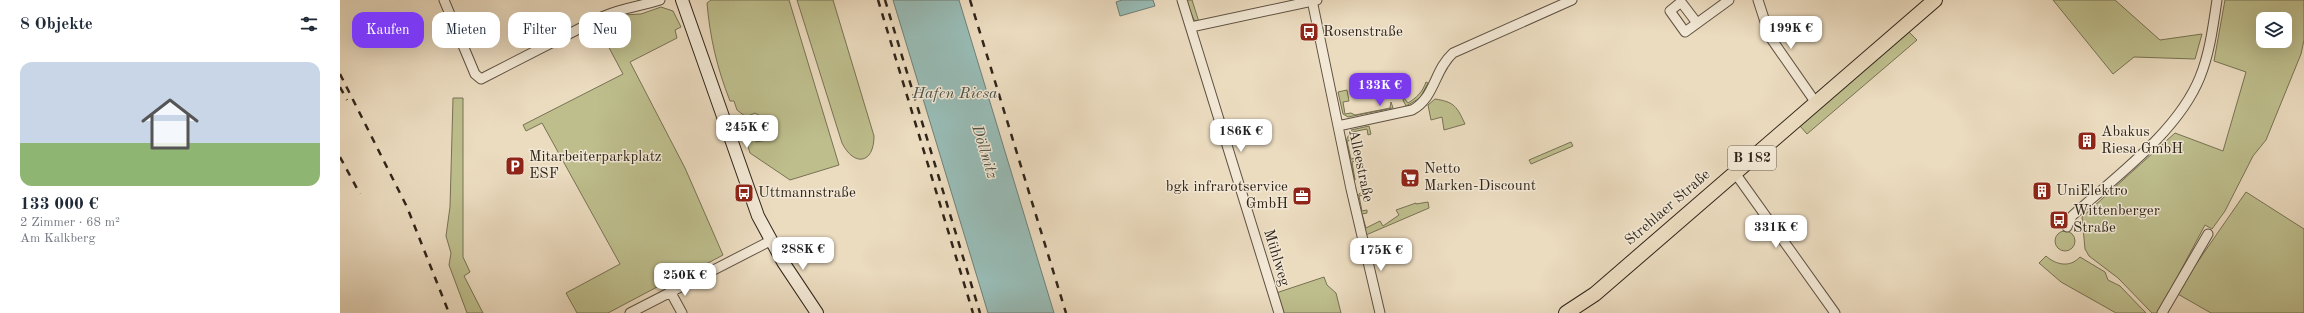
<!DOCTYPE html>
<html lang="de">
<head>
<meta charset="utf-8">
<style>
  :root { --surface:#fff; --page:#f2f2f3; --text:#1f2937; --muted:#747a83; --accent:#7c3aed }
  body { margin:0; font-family:"Old Standard TT",serif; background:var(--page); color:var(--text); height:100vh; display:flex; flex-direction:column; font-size:15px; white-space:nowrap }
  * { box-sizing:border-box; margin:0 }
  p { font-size:13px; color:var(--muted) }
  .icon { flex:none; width:22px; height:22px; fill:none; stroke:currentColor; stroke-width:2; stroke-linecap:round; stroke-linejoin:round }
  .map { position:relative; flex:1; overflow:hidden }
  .side { display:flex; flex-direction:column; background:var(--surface); width:340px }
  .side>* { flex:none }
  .guide { position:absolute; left:12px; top:12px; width:380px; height:36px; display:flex; gap:8px }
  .fabs { position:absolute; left:1916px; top:12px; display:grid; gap:8px }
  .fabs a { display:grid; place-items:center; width:36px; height:36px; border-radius:8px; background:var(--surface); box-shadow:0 4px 16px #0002; font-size:20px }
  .price { position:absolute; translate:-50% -34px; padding:0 9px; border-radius:8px; background:#fff; color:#222; font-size:13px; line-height:26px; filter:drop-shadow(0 1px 2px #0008) }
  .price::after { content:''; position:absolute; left:50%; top:24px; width:12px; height:9px; margin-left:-6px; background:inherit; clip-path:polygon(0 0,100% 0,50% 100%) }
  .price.active { background:var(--accent); color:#fff }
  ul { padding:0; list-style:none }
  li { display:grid; align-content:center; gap:8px; height:212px; padding:0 20px }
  li span { display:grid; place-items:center; height:124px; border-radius:12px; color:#555 }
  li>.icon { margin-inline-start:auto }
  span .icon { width:72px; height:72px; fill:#fffc; stroke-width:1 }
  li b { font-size:17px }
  h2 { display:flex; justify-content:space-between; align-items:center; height:48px; padding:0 20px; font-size:17px }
  .pill { padding:0 14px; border-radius:12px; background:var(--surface); box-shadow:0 4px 16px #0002; font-size:14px; line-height:36px }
  .pill.active { background:var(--accent); color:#fff }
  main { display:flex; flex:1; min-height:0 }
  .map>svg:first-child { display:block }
  .green { fill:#bebe8d; stroke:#777254; fill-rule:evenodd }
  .water { fill:#98bbb5; stroke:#6e7f77 }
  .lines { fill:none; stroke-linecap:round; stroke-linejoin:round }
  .minor-casing { stroke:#5f5243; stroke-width:11 }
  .secondary-casing { stroke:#30251a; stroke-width:14 }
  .primary-casing { stroke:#30251a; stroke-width:16 }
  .minor { stroke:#f2e8d5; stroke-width:9 }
  .secondary { stroke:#f2e8d5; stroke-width:12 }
  .primary { stroke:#ebdbbf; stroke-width:14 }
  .rail { stroke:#30251a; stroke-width:2.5; stroke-dasharray:7 7; stroke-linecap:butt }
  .labels { text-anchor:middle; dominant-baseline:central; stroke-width:3; stroke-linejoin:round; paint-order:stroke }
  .shield { fill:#f2e8d5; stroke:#6a6052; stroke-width:1 }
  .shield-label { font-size:14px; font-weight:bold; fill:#30251a }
  .poi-label { font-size:15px; fill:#30251a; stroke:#f2e8d5; text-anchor:start }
  .street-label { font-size:15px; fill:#30251a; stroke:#f2e8d5 }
  .water-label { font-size:16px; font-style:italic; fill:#4f5248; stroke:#f2e8d5 }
</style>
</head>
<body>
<main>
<section class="side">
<h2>8 Objekte<svg class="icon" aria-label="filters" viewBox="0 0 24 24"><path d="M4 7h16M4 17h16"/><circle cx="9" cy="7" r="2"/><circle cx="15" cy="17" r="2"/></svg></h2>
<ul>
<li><span style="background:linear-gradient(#c9d6e8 65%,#8fb573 0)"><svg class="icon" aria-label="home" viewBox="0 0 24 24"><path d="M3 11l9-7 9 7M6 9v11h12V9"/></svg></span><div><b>133 000 €</b><p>2 Zimmer · 68 m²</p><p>Am Kalkberg</p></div></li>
</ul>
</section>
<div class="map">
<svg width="1964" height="313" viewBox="0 0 1964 313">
  <rect width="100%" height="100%" fill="#ebdbbf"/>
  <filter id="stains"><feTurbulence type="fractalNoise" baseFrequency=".005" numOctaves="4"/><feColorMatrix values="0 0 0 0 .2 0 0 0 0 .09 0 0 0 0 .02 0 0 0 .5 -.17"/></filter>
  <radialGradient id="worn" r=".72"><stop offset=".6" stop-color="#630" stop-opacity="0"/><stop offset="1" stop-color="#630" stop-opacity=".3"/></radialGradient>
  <path class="green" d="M371 0H449L499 165 450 180 410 153 404 134 406 126 412 127 416 142 427 140 424 118 415 113 406 117 397 110 394 101H390C377 68 370 38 367 3Z
    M457 0H493L534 136C534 164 514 167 502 143Z
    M846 0H852L859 22 854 20Z
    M1713 0H1775L1820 40 1862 34 1855 59 1794 57 1773 74Z
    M1885 0H1964V40L1961 54 1926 140 1913 156 1885 211 1872 229 1865 225 1818 313H1812L1778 278 1749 256 1745 249 1742 217 1835 133 1883 151 1906 72 1874 61ZM1923 19H1945V41H1923Z
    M321 7 333 11 341 27 335 30 337 38 290 62 345 168 383 255 336 280 329 276 318 281 317 287 268 313H237L226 293 280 264 202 123 186 131 183 125 283 74 258 27 283 15 301 14Z
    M1569 32 1577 40 1467 134 1460 126Z
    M1086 82 1088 83 1080 98 1066 106 1063 100 1064 98 1068 103C1077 97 1082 93 1086 82Z
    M1007 90 1009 101 1003 102 1005 114 1011 113 1015 115 1050 108 1051 102 1053 108 1008 117 1003 114 998 92Z
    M113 98H123V257L130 272 124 276 143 313H127L109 265 111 253 106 236 110 207Z
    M1095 99C1115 102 1117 107 1125 124L1104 130 1102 117 1091 120 1088 105Z
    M1029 126 1031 134 1028 135 1027 129 1012 132 1014 140 1007 141 1011 159 1016 158V161L1012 162 1015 180 1006 141 1011 130Z
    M1231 142 1233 146 1191 164 1189 160Z
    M1906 192 1964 229V313H1871L1836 293Z
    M1020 193 1023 192 1024 195 1019 196 1022 211 1027 210V213L1022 214 1026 228 1040 221 1043 226 1059 215 1056 210 1076 203V204L1088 202 1089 208 1026 235 1017 197Z
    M1715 241a10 10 0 1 1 20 0a10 10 0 1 1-20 0Z
    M1706 256C1716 265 1730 268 1740 257L1765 272 1768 280 1780 286 1806 313H1776L1721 282 1699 263Z
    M984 277 987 285 996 293 1001 313H942L936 293Z"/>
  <path class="water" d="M553 0H619L714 313H648Z
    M782 0H813L815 6 780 16 776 2Z"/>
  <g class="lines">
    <defs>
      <path id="minor" d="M104 0 135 74 141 79 264 16C282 8 301 6 320 0
        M842 0 939 313
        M972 0 1011 189 1040 313
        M1418 0 1430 37 1476 103
        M1357 23 1341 2 1330 11 1345 32 1389 0
        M851 27 977 0
        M998 126 1072 110C1095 98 1094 70 1113 53L1232 0
        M1395 173 1495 313
        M1727 227 1732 216C1775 177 1838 132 1860 77 1870 52 1873 26 1877 0
        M330 291 342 313
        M290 313 430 241
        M1822 313 1868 234"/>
      <path id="secondary" d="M342 0 418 216 443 262 477 313"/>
      <path id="primary" d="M1226 313 1255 294 1595 0"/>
    </defs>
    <use href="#minor" class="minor-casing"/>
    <use href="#secondary" class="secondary-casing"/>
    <use href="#primary" class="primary-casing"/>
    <use href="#minor" class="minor"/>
    <use href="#secondary" class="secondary"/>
    <use href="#primary" class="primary"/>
    <path class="rail" d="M538 0 633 313
      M545 0 640 313
      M630 0 726 313
      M0 74 67 207 109 313
      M0 87 7 100
      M0 157 20 194"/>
  </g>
  <defs>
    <symbol id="bus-square" viewBox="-11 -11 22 22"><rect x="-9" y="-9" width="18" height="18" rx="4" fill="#8f2418" stroke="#f2e8d5"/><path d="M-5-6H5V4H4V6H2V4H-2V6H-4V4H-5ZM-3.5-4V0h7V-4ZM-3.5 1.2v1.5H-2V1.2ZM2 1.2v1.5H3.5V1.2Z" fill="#fff"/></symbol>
    <symbol id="building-square" viewBox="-11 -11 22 22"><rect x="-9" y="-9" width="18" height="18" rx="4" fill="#8f2418" stroke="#f2e8d5"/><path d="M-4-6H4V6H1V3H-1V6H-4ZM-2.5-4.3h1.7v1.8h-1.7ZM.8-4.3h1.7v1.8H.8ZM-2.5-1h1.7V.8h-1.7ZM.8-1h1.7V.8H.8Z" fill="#fff"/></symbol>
    <symbol id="parking-square" viewBox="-11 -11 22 22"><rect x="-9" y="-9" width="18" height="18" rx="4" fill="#8f2418" stroke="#f2e8d5"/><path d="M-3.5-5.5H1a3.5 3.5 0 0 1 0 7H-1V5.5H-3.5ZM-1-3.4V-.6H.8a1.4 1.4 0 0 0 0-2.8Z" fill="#fff"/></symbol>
    <symbol id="supermarket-square" viewBox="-11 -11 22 22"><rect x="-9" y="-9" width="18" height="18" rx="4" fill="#8f2418" stroke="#f2e8d5"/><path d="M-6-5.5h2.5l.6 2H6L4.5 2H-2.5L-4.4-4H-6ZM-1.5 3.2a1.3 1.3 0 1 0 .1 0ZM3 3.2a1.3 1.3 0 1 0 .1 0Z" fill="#fff"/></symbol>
    <symbol id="office-square" viewBox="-11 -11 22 22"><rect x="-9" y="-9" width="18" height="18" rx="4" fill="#8f2418" stroke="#f2e8d5"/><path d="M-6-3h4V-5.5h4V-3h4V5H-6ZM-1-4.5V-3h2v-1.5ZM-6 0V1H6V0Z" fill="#fff"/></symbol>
  </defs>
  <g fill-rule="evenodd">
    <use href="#bus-square" x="958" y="21" width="22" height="22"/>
    <use href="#building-square" x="1736" y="130" width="22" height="22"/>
    <use href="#parking-square" x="164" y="155" width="22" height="22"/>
    <use href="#supermarket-square" x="1059" y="167" width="22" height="22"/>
    <use href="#building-square" x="1691" y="180" width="22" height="22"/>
    <use href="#bus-square" x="393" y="182" width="22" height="22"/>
    <use href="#office-square" x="951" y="185" width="22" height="22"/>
    <use href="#bus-square" x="1708" y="209" width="22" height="22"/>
  </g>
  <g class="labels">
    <rect class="shield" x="1388" y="146" width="48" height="24" rx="3"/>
    <g class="shield-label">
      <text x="1412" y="158">B 182</text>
    </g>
    <g class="poi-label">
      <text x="983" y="32">Rosenstraße</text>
      <text x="1761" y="132">Abakus<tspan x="1761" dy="17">Riesa GmbH</tspan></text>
      <text x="189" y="157">Mitarbeiterparkplatz<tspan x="189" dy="17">ESF</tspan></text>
      <text x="1084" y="169">Netto<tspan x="1084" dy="17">Marken-Discount</tspan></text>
      <text x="948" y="187" text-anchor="end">bgk infrarotservice<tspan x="948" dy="17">GmbH</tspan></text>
      <text x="1716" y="191">UniElektro</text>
      <text x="418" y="193">Uttmannstraße</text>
      <text x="1733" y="211">Wittenberger<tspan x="1733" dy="17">Straße</tspan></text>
    </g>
    <g class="street-label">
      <text transform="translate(1020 166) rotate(78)">Alleestraße</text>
      <text transform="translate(1328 208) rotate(-41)">Strehlaer Straße</text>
      <text transform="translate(936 258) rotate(73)">Mühlweg</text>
    </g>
    <g class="water-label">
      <text x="615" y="94">Hafen Riesa</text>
      <text transform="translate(644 152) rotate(73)">Döllnitz</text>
    </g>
  </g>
  <rect width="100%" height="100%" filter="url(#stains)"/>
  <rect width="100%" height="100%" fill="url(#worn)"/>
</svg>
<div class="fabs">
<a><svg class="icon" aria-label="layers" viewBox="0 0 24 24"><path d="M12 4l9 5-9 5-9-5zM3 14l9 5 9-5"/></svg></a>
</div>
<b class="price" style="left:1451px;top:50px">199K €</b>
<b class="price active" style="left:1040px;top:107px">133K €</b>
<b class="price" style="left:407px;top:149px">245K €</b>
<b class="price" style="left:901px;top:153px">186K €</b>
<b class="price" style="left:1436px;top:249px">331K €</b>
<b class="price" style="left:463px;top:271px">288K €</b>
<b class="price" style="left:1041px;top:272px">175K €</b>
<b class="price" style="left:345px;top:297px">250K €</b>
<div class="guide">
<a class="pill active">Kaufen</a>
<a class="pill">Mieten</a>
<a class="pill">Filter</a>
<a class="pill">Neu</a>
</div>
</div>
</main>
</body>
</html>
